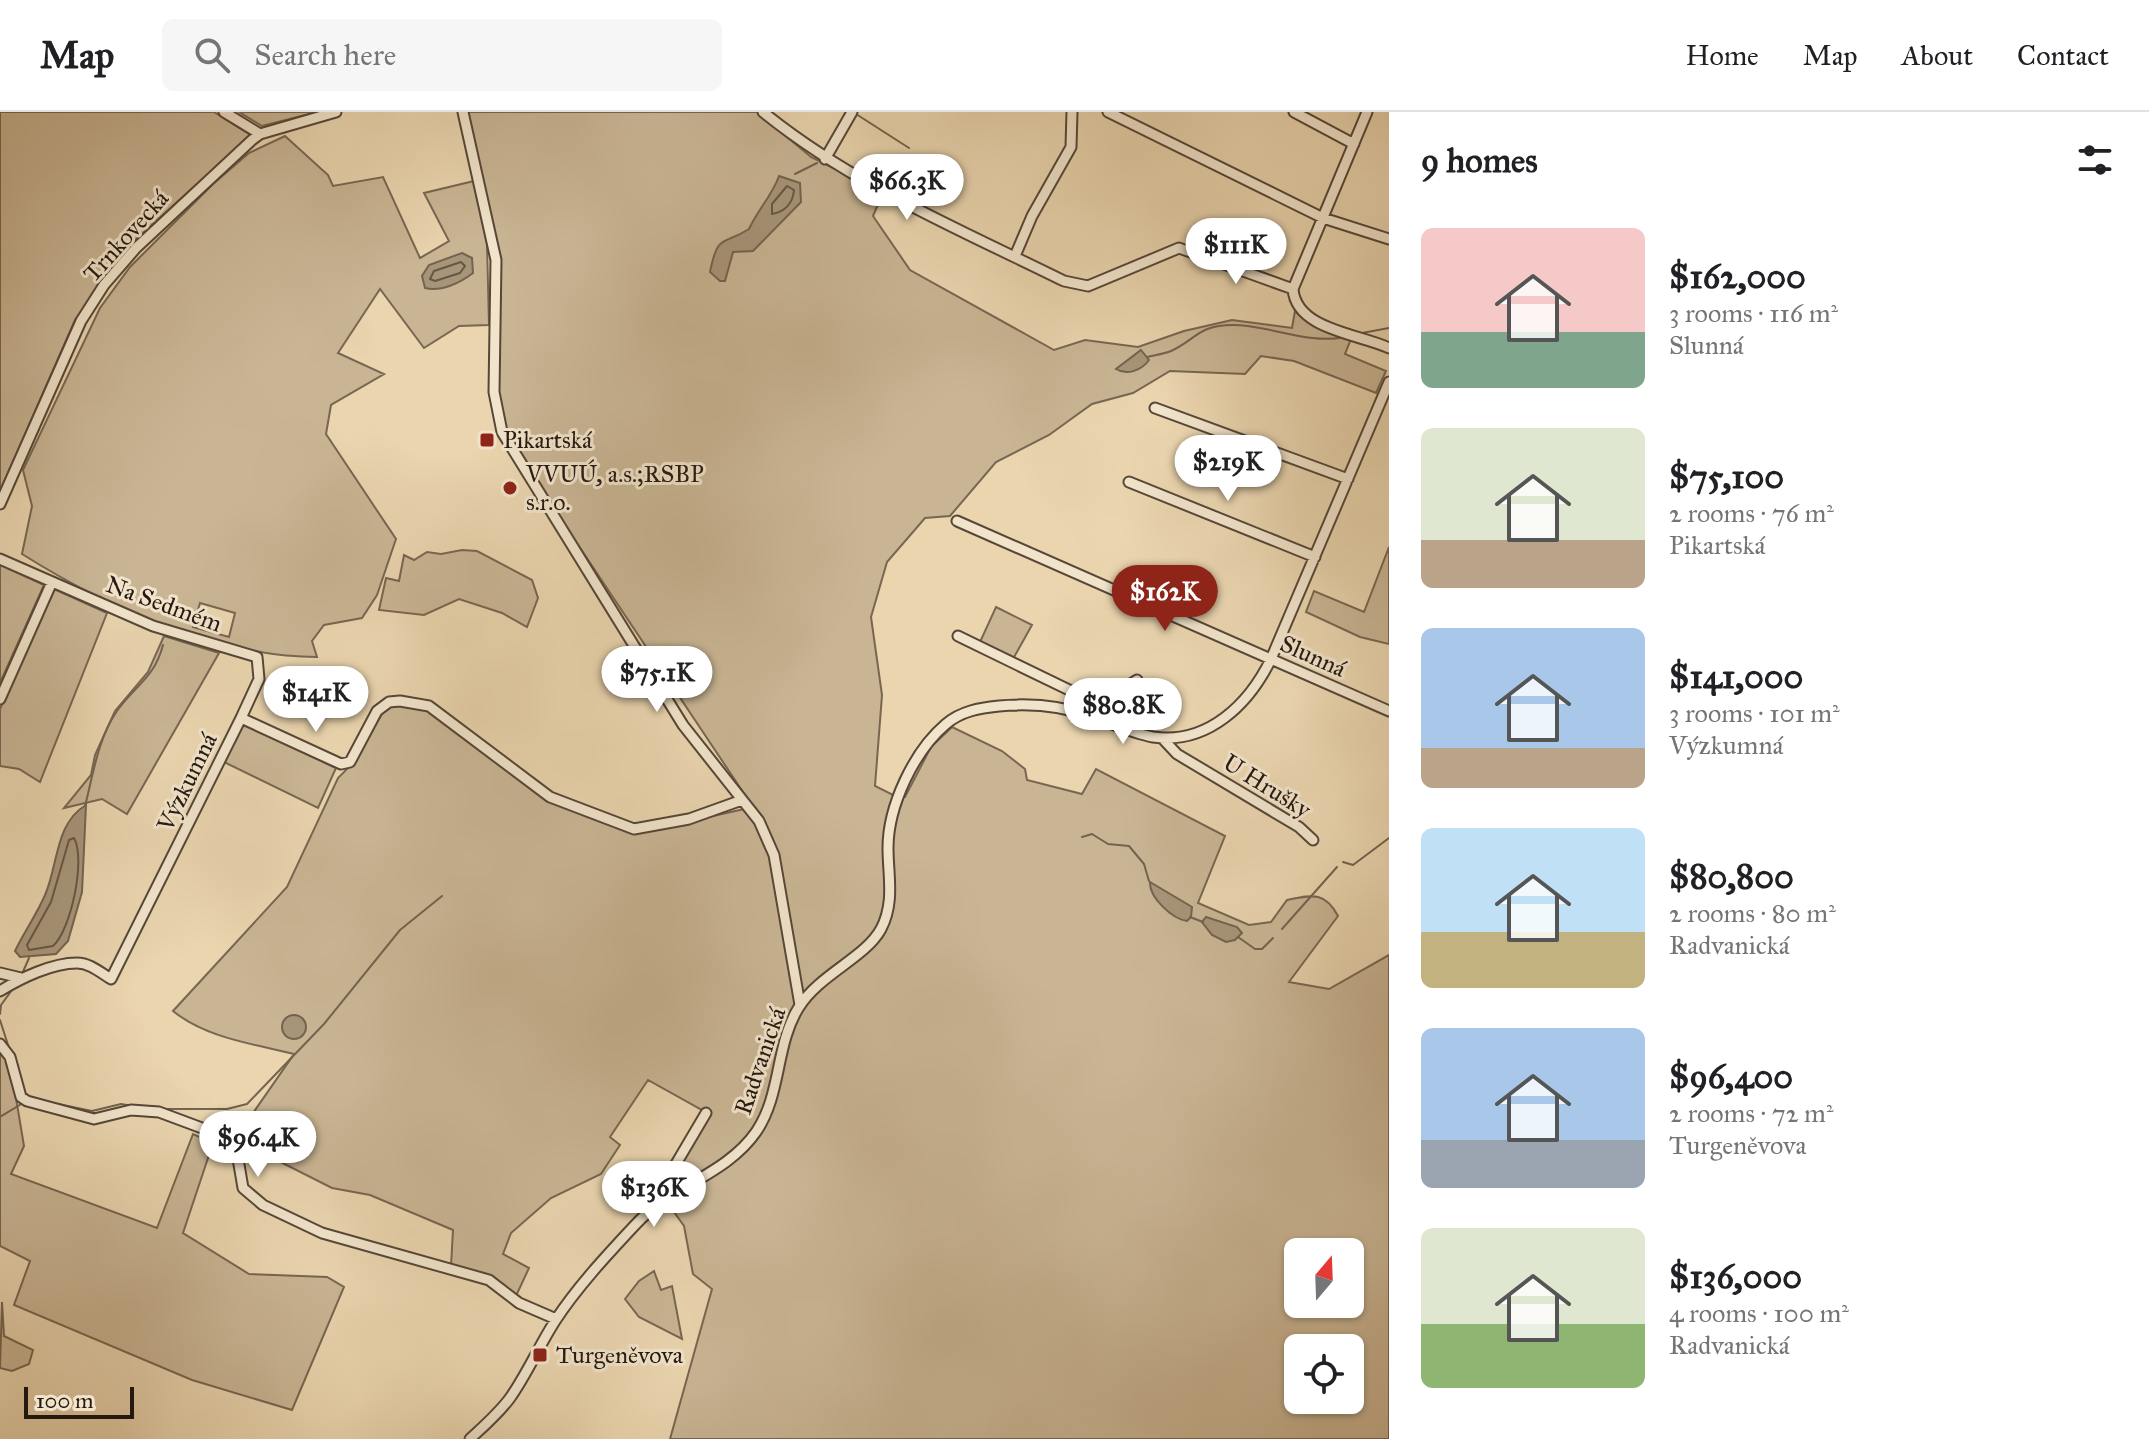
<!DOCTYPE html>
<html lang="en">
<head>
<meta charset="utf-8">
<style>
  :root { --surface:#fff; --page:#f6f6f6; --text:#202124; --muted:#757577; --line:#e0e0e0; --accent:#8f2418 }
  body { margin:0; font-family:"IM FELL Great Primer",serif; background:var(--page); color:var(--text); height:100vh; display:flex; flex-direction:column; font-size:30px; white-space:nowrap }
  * { box-sizing:border-box; margin:0 }
  p { font-size:26px; color:var(--muted) }
  .icon { flex:none; width:44px; height:44px; fill:none; stroke:currentColor; stroke-width:2; stroke-linecap:round; stroke-linejoin:round }
  .map { position:relative; flex:1; overflow:hidden }
  .details { display:flex; flex-direction:column; background:var(--surface); width:760px }
  .details>* { flex:none }
  .needle { width:52px; rotate:19deg }
  .fabs { position:absolute; left:1284px; top:1126px; display:grid; gap:16px }
  .fabs a { display:grid; place-items:center; width:80px; height:80px; border-radius:12px; background:var(--surface); box-shadow:0 2px 6px #0004; font-size:40px }
  .scale { position:absolute; left:24px; bottom:20px; width:110px; box-sizing:border-box; padding-left:8px; border:4px solid #251811; border-top:0; font-size:22px; line-height:28px; white-space:nowrap; color:#251811; -webkit-text-stroke:6px #f1e4cb; paint-order:stroke }
  .price { position:absolute; translate:-50% -68px; padding:0 18px; border-radius:28px; background:#fff; color:#222; font-size:26px; line-height:52px; filter:drop-shadow(0 2px 4px #0008) }
  .price::after { content:''; position:absolute; left:50%; top:48px; width:24px; height:18px; margin-left:-12px; background:inherit; clip-path:polygon(0 0,100% 0,50% 100%) }
  .price.active { background:var(--accent); color:#fff }
  ul { padding:0; list-style:none }
  li { display:flex; align-items:center; gap:24px; height:200px; padding:0 32px }
  li span { display:grid; place-items:center; flex:none; width:224px; height:160px; border-radius:12px; color:#555 }
  li>.icon { margin-inline-start:auto }
  span .icon { width:96px; height:96px; fill:#fffc; stroke-width:1 }
  li b { font-size:34px }
  h2 { display:flex; justify-content:space-between; align-items:center; height:96px; padding:0 32px; font-size:34px }
  header { display:flex; align-items:center; gap:48px; box-sizing:border-box; height:112px; padding:0 40px; background:var(--surface); border-bottom:2px solid var(--line) }
  header strong { font-size:38px }
  nav { display:flex; gap:44px; margin-inline-start:auto; font-size:28px }
  .search { width:560px; height:72px; background:var(--page); display:flex; align-items:center; gap:20px; box-sizing:border-box; padding:0 28px; border-radius:12px; color:var(--muted); font-size:30px }
  main { display:flex; flex:1; min-height:0 }
  .map>svg:first-child { display:block }
  .green { fill:#c9b594; stroke:#776652; stroke-width:2; fill-rule:evenodd }
  .water { fill:#a79579; stroke:#73634f; stroke-width:2 }
  .lines { fill:none; stroke-linecap:round; stroke-linejoin:round }
  .shore { stroke:#665645; stroke-width:2 }
  .stream { stroke:#73634f; stroke-width:2 }
  .minor-casing { stroke:#564738; stroke-width:13 }
  .minor { stroke:#f1e4cb; stroke-width:9 }
  .poi-dot { fill:#8f2418; stroke:#f1e4cb; stroke-width:3 }
  .labels { text-anchor:middle; dominant-baseline:central; stroke-width:6; stroke-linejoin:round; paint-order:stroke }
  .street-label { font-size:24px; fill:#251811; stroke:#f1e4cb }
  .poi-label { font-size:24px; fill:#251811; stroke:#f1e4cb; text-anchor:start }
</style>
</head>
<body>
<header>
<strong>Map</strong>
<div class="search"><svg class="icon" aria-label="search" viewBox="0 0 24 24"><circle cx="10" cy="10" r="6"/><path d="M15 15l6 6"/></svg>Search here</div>
<nav><a>Home</a><a>Map</a><a>About</a><a>Contact</a></nav>
</header>
<main>
<div class="map">
<svg width="1389" height="1327" viewBox="0 0 1389 1327">
  <rect width="100%" height="100%" fill="#ead5af"/>
  <filter id="stains"><feTurbulence type="fractalNoise" baseFrequency=".0025" numOctaves="4"/><feColorMatrix values="0 0 0 0 .2 0 0 0 0 .09 0 0 0 0 .02 0 0 0 .5 -.17"/></filter>
  <radialGradient id="worn" r=".72"><stop offset=".6" stop-color="#630" stop-opacity="0"/><stop offset="1" stop-color="#630" stop-opacity=".3"/></radialGradient>
  <path class="green" d="M0 0H214L251 23 132 131 75 208 0 379Z
    M239 0H317L262 14Z
    M467 0H757L811 45 883 81 873 104 910 158 1054 238 1085 228 1138 235 1184 219 1232 208 1292 216 1295 199 1308 210 1351 227 1345 242 1386 259 1376 281 1294 249 1261 244 1245 262 1170 259 1133 281 1092 292 1049 323 996 350 950 404 925 406 887 450 871 505 882 583 875 674 895 684 905 685 931 635 952 615 1002 639 1025 657 1027 668 1082 682 1096 657 1225 724 1198 791 1249 813 1271 810 1287 788C1312 783 1325 779 1338 804L1289 870 1329 877 1389 843V1327H670L712 1177 693 1162 684 1114 661 1082 707 1001 648 968 610 1025 620 1033 601 1062 551 1086 511 1121 503 1142 529 1156 516 1184 451 1154 453 1118 370 1083 332 1076 235 1027 294 942C254 932 206 926 173 899L287 775 338 666 353 651 386 595 400 593 427 597 547 687 633 722 753 695 512 334 498 289 500 143ZM1298 1140H1350V1192H1298ZM1298 1236H1350V1288H1298Z
    M285 24 328 63 333 74 383 65 420 146 449 129 424 81 474 69 487 132 489 213 459 214 424 236 380 177 338 241 384 262 331 293 326 322 396 427 377 483 362 506 324 513 312 529 317 545C214 544 108 496 22 442L32 394 23 358 100 196 130 155 213 72 249 41ZM200 491 235 501 229 525 193 515Z
    M1389 435V532L1360 525 1306 500 1314 479 1364 500Z
    M462 438 477 439 532 468 538 486 527 515 502 501 459 487 424 503 379 498 386 466 399 469 404 443 414 448 427 440 441 442Z
    M0 453 44 473 0 571Z
    M54 477 107 501 40 670 19 657 0 654V597Z
    M996 495 1032 513 1013 547 980 530Z
    M164 524 219 541 127 702 102 687 64 696 91 663 95 643 115 599 148 560Z
    M242 612 336 656 318 696 224 650Z
    M0 936 11 956 24 1034 11 1062 157 1116 193 1022 213 1031 183 1121 249 1162 327 1165 344 1175 292 1298 192 1268 14 1193 30 1149 0 1134Z
    M654 1159 661 1178 672 1174 682 1227 639 1205 625 1187 639 1169Z
    M2 1190 4 1224 33 1238 29 1252 12 1259 0 1256Z"/>
  <path class="water" d="M779 64 800 71 801 90 753 139 733 140 725 169H720L710 160C718 120 723 134 749 117 758 97 772 84 779 64Z
    M462 141 472 146 473 161C460 171 441 180 425 176L422 164 429 153Z
    M1141 238 1149 248C1142 258 1127 264 1116 257Z
    M86 693 82 780 68 829 56 842 20 845 15 839C24 820 37 802 45 783 58 754 55 711 86 693Z
    M1150 770 1192 795 1191 805 1187 809C1172 807 1149 785 1150 770Z
    M1206 805 1237 815 1242 821 1235 828 1226 830 1212 823 1202 810Z
    M282 915a12 12 0 1 1 24 0a12 12 0 1 1-24 0Z"/>
  <g class="lines">
    <path class="shore" d="M787 74 794 78C793 91 785 100 772 102V92Z
      M461 150 465 154 460 161 435 169 430 167 434 159Z
      M74 726C86 747 71 818 53 834L29 838 27 833 51 790 69 728Z"/>
    <path class="stream" d="M856 2 909 36
      M833 43 857 0
      M795 62 817 51
      M1362 221 1389 216
      M1147 245C1155 243 1164 242 1171 239 1197 227 1198 213 1233 213 1269 213 1309 233 1344 225
      M85 694C93 663 98 626 117 599 135 573 154 567 163 533
      M1082 725 1092 722 1108 732 1129 734 1144 752 1149 769
      M1343 750 1353 753 1389 726
      M1190 805 1203 810
      M1282 817 1337 755
      M1238 825 1255 837H1262L1273 826
      M22 862 29 846
      M0 902 1 893 12 878
      M0 908 9 936
      M53 991 92 999 121 992 133 994
      M163 997H227L247 992 324 912 400 818 442 784
      M0 1005 23 991"/>
    <defs>
      <path id="minor" d="M224 0 260 22
        M463 0 496 148 494 280 502 320 683 613 759 709 774 743 800 893
        M763 0C853 73 961 118 1064 169L1088 174 1179 136 1293 177C1296 218 1360 222 1389 236
        M1108 0 1323 106 1389 127
        M1294 0 1354 32
        M825 47 852 0
        M1015 144 1032 104 1071 35 1072 0
        M1293 177 1367 0
        M1155 296 1348 367
        M1129 370 1315 445
        M0 392 81 209 104 173 136 136 252 28 260 22 336 0
        M957 409 1389 599
        M0 447 153 514 257 545 259 567 241 606
        M958 524 1096 591
        M0 587 52 470
        M1083 602 1137 568
        M1162 626 1177 642 1299 715 1313 728
        M0 861 21 866
        M0 879C21 866 52 851 77 851 90 851 101 861 111 867L241 606 341 652 350 650 377 599 389 590 400 589 429 594 550 685 634 717 689 707 742 688
        M0 932 10 945 21 985 27 989 94 1007 131 998 159 1000 218 1022 236 1035 243 1076 263 1093 322 1121 489 1168 519 1191 556 1207
        M663 1089 670 1062 706 1001
        M470 1327C484 1314 499 1301 510 1286 527 1262 539 1234 555 1209 577 1175 608 1142 636 1112 671 1074 726 1063 756 1020 782 982 775 933 799 895 820 862 865 846 881 817 895 790 888 764 888 736 888 694 914 639 946 612 961 599 980 596 999 594 1030 591 1063 594 1093 605 1113 612 1132 621 1153 625 1208 633 1249 592 1271 547L1389 270"/>
    </defs>
    <use href="#minor" class="minor-casing"/>
    <use href="#minor" class="minor"/>
  </g>
  <g class="poi-dot">
    <rect x="479" y="320" width="16" height="16" rx="4"/>
    <circle cx="510" cy="376" r="8"/>
    <rect x="532" y="1235" width="16" height="16" rx="4"/>
  </g>
  <g class="labels">
    <g class="street-label">
      <text transform="translate(126 124) rotate(-48)">Trnkovecká</text>
      <text transform="translate(164 492) rotate(20)">Na Sedmém</text>
      <text transform="translate(1313 544) rotate(24)">Slunná</text>
      <text transform="translate(187 670) rotate(-64)">Výzkumná</text>
      <text transform="translate(1267 674) rotate(32)">U Hrušky</text>
      <text transform="translate(760 949) rotate(-71)">Radvanická</text>
    </g>
    <g class="poi-label">
      <text x="503" y="328">Pikartská</text>
      <text x="526" y="362">VVUÚ, a.s.;RSBP<tspan x="526" dy="28">s.r.o.</tspan></text>
      <text x="556" y="1243">Turgeněvova</text>
    </g>
  </g>
  <rect width="100%" height="100%" filter="url(#stains)"/>
  <rect width="100%" height="100%" fill="url(#worn)"/>
</svg>
<div class="fabs">
<a><svg class="needle" viewBox="-14 -14 28 28"><path d="M0-13l5 13h-10z" fill="#e53935"/><path d="M0 13l5-13h-10z" fill="#757577"/></svg></a>
<a><svg class="icon" aria-label="locate" viewBox="0 0 24 24"><circle cx="12" cy="12" r="6"/><path d="M12 2v4M12 18v4M2 12h4M18 12h4"/></svg></a>
</div>
<div class="scale">100 m</div>
<b class="price" style="left:907px;top:110px">$66.3K</b>
<b class="price" style="left:1236px;top:174px">$111K</b>
<b class="price" style="left:1228px;top:391px">$219K</b>
<b class="price active" style="left:1165px;top:521px">$162K</b>
<b class="price" style="left:657px;top:602px">$75.1K</b>
<b class="price" style="left:316px;top:622px">$141K</b>
<b class="price" style="left:1123px;top:634px">$80.8K</b>
<b class="price" style="left:258px;top:1067px">$96.4K</b>
<b class="price" style="left:654px;top:1117px">$136K</b>
</div>
<section class="details">
<h2>9 homes<svg class="icon" aria-label="filters" viewBox="0 0 24 24"><path d="M4 7h16M4 17h16"/><circle cx="9" cy="7" r="2"/><circle cx="15" cy="17" r="2"/></svg></h2>
<ul>
<li><span style="background:linear-gradient(#f6c9c9 65%,#7fa58c 0)"><svg class="icon" aria-label="home" viewBox="0 0 24 24"><path d="M3 11l9-7 9 7M6 9v11h12V9"/></svg></span><div><b>$162,000</b><p>3 rooms · 116 m²</p><p>Slunná</p></div></li>
<li><span style="background:linear-gradient(#dfe7d0 70%,#b9a48a 0)"><svg class="icon" aria-label="home" viewBox="0 0 24 24"><path d="M3 11l9-7 9 7M6 9v11h12V9"/></svg></span><div><b>$75,100</b><p>2 rooms · 76 m²</p><p>Pikartská</p></div></li>
<li><span style="background:linear-gradient(#a9c7e8 75%,#b9a48a 0)"><svg class="icon" aria-label="home" viewBox="0 0 24 24"><path d="M3 11l9-7 9 7M6 9v11h12V9"/></svg></span><div><b>$141,000</b><p>3 rooms · 101 m²</p><p>Výzkumná</p></div></li>
<li><span style="background:linear-gradient(#bfe0f5 65%,#c2b280 0)"><svg class="icon" aria-label="home" viewBox="0 0 24 24"><path d="M3 11l9-7 9 7M6 9v11h12V9"/></svg></span><div><b>$80,800</b><p>2 rooms · 80 m²</p><p>Radvanická</p></div></li>
<li><span style="background:linear-gradient(#a9c7e8 70%,#9aa5b1 0)"><svg class="icon" aria-label="home" viewBox="0 0 24 24"><path d="M3 11l9-7 9 7M6 9v11h12V9"/></svg></span><div><b>$96,400</b><p>2 rooms · 72 m²</p><p>Turgeněvova</p></div></li>
<li><span style="background:linear-gradient(#dfe7d0 60%,#8fb573 0)"><svg class="icon" aria-label="home" viewBox="0 0 24 24"><path d="M3 11l9-7 9 7M6 9v11h12V9"/></svg></span><div><b>$136,000</b><p>4 rooms · 100 m²</p><p>Radvanická</p></div></li>
</ul>
</section>
</main>
</body>
</html>
